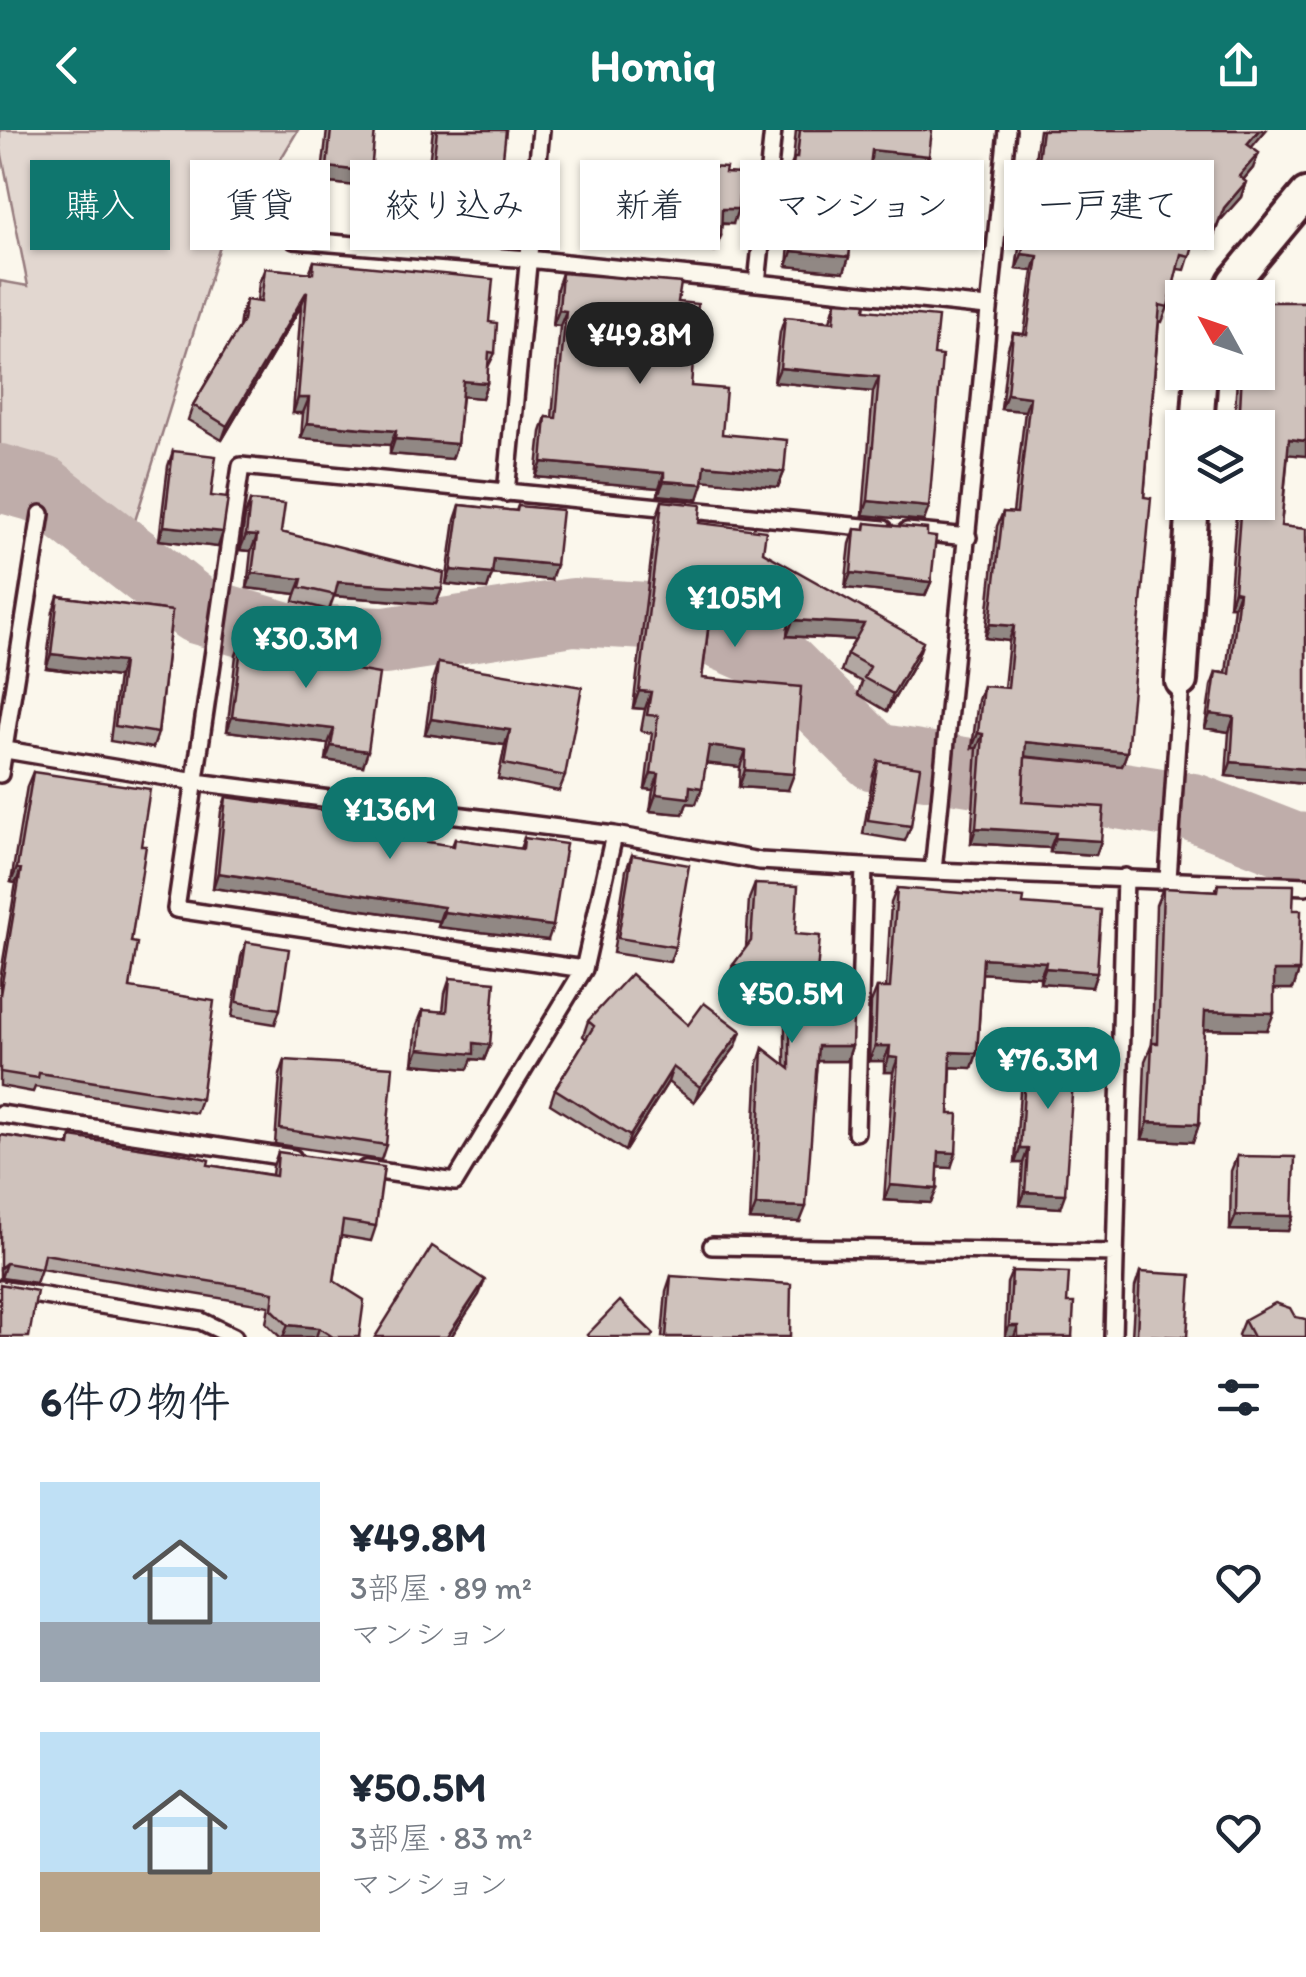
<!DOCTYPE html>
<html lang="ja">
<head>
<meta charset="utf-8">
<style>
  :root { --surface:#fff; --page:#f6f6f7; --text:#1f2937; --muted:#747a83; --accent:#0f766e }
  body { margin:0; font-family:Itim,"Klee One",sans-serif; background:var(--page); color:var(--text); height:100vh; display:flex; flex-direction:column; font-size:38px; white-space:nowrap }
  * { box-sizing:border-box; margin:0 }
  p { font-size:32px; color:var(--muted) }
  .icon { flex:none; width:55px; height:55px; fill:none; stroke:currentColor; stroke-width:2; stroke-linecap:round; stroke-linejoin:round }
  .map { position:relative; height:1207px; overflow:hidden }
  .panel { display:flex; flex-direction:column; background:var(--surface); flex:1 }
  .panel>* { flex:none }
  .top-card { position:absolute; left:30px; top:30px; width:1248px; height:90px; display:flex; gap:20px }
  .needle { width:65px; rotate:310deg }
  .controls { position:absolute; left:1165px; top:150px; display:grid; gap:20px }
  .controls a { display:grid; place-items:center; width:110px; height:110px; border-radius:0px; background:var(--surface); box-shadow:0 2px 8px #0004; font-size:50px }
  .price { position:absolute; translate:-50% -85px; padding:0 22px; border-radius:35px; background:var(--accent); color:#fff; font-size:32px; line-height:65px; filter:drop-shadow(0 2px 5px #0008) }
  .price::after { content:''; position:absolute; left:50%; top:60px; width:30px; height:22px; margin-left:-15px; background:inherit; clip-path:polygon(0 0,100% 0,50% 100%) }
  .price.current { background:#222; color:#fff }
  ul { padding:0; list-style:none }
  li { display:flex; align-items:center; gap:30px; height:250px; padding:0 40px }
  li span { display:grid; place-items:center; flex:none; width:280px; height:200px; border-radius:0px; color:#555 }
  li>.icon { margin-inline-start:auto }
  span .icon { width:120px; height:120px; fill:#fffc; stroke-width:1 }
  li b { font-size:42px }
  h2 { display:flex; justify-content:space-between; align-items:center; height:120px; padding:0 40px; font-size:42px }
  .pill { padding:0 35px; border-radius:0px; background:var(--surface); box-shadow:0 2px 8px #0004; font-size:35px; line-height:90px }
  .pill.current { background:var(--accent); color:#fff }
  header { display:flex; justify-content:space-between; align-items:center; height:130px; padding:0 40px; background:var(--accent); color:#fff; font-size:45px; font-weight:700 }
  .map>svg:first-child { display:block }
  .green { fill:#e2d7d0; stroke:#967b7e; stroke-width:2.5 }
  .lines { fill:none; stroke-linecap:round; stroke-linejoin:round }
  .river { stroke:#bfadaa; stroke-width:68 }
  .lane-casing { stroke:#4a1f2b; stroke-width:22 }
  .street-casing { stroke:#4a1f2b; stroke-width:38 }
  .lane { stroke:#fbf7ec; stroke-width:15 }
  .street { stroke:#fbf7ec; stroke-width:30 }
  .wall { fill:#b2a7a2; stroke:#4a1f2b; stroke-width:2.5 }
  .shaded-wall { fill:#918884; stroke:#4a1f2b; stroke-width:2.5 }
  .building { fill:#cfc2bc; stroke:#4a1f2b; stroke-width:2.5 }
</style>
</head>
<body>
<header><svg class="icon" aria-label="back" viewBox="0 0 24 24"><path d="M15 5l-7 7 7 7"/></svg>Homiq<svg class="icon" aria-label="share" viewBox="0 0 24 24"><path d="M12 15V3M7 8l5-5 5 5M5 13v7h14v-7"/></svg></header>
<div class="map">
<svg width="1306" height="1207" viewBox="0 0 1306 1207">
  <rect width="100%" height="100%" fill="#fbf7ec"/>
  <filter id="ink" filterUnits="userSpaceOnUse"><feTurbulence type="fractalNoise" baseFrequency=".01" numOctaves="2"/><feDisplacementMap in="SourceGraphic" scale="20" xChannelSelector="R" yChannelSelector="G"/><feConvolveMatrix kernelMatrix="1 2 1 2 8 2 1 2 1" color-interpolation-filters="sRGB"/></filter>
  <g filter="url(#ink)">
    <path class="green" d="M0 0H298L279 32 230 84 130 407 0 342V151L28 156 0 15Z"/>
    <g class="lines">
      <path class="river" d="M0 348 43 360 197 480 293 508 385 511 573 482 648 486 720 505 777 530 875 627 1193 677 1293 716 1306 717"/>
      <defs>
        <path id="lane" d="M294 110 528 129 987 177
          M757 153 773 0
          M506 363 541 0
          M907 401 968 407
          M0 619 196 652 614 705 760 731 933 741 1306 756
          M0 644 41 384
          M933 741 1007 0
          M1168 749 1181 551
          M584 839 176 779 241 336 884 399
          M0 984 293 1028
          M856 1002 864 737
          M365 1039 455 1052 584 839 614 705
          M712 1116 1115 1123
          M0 1159 201 1191 234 1207
          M1113 1207 1125 747"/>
        <path id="street" d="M1226 168 1234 151 1306 64
          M1197 298 1201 242
          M1181 551 1193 372"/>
      </defs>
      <use href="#lane" class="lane-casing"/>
      <use href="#street" class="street-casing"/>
      <use href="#lane" class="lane"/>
      <use href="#street" class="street"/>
    </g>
    <path class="wall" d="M327 0H375L365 57 321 52Z
      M433 0H506L497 52 490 51 487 86 482 100 422 95Z
      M796 0H932L923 41 870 35 865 76 860 91 853 90 849 127 844 142 787 136 793 73H785L788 43 793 31Z
      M1039 0H1266L1251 17 1253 38 1243 50 1241 67 1219 92 1209 118 1193 114 1185 140 1177 139 1168 177 1162 192 1159 191 1144 367 1127 622 1122 636 1025 627 1022 672 1101 711 1096 725 1050 722V718L971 713 977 618H972L978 570 983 556 1004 558 1009 511 985 508 997 396 1003 382 1013 383 1025 281 1001 279 1008 218 1013 203 1024 204 1033 141 1016 139 1021 104 1027 89Z
      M669 35 725 43 733 94H722L715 121 674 118 676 93 661 92 664 50Z
      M314 131 489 192 495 223 488 237 487 253 482 268 462 266 457 314 452 329 390 324V315L301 308 303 283H293L301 176 222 310 188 290 193 275 239 198 241 184 246 170 257 171 259 153 265 138 309 143Z
      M562 143 678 172 691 256 722 304 784 342 778 357 703 350 698 369 658 365 659 358 536 347 541 302 546 287 552 288 560 196 553 195 557 158Z
      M836 171 865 180 934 225 924 391 863 385 873 262 774 252 780 202 785 187 830 191Z
      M1260 172H1306V326L1288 324 1281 396 1306 399V654L1226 646 1229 602 1205 598 1211 556 1216 542 1226 543 1234 476H1229L1236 385 1230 384 1232 372H1258V298H1239V294H1234L1237 249 1239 242H1258V179Z
      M173 321 211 366 218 417 159 410 168 336Z
      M250 371 281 402 442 459 436 474 334 466 329 480 294 471 296 464 247 458 251 421 240 420 245 386Z
      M662 371 699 393 763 422 917 529 887 581 858 564 862 552 841 541 847 524 855 510 787 506 789 486 711 476 702 548 788 660 739 657 740 637 706 633 696 674 687 673 683 684 650 681 653 660 645 659 652 603 641 601 645 579 633 578 656 388Z
      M460 375 516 381 518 376 551 450 492 444 487 459 446 454 455 390Z
      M866 393 927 406 931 452 925 466 845 458 850 414 855 399 864 400Z
      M58 466 172 481 158 603 153 618 110 611 118 547 46 538 53 481Z
      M242 510 356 540 363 636 326 630 328 614 227 601 236 525Z
      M438 533 565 646 559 661 498 649 505 615 425 604 433 548Z
      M878 631 911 696 905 711 863 704 873 645Z
      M33 642 141 716 131 812 130 858 201 969 196 983 35 957 33 962 0 956V849L16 753 11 752 27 656Z
      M226 667 383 705 452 716 455 709 520 719 524 708 548 810 438 797 439 791 213 758 221 681Z
      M632 725 675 817 670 832 613 823 626 740Z
      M755 754 795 804 816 857 852 916 847 931H817L800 1092 750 1090 758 933 763 918 785 935V853L728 850 733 835 746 818 749 769Z
      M1218 754 1293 780 1299 841 1293 859H1274L1267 900 1204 899 1199 994 1193 1012 1142 1009 1145 931 1152 914 1156 775 1163 758 1215 761Z
      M897 758 1023 774 1097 842 1092 857 1040 853V847L982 843 977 923 972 938 951 937 949 984 951 1038 938 1037 931 1073 884 1070 893 942H884V931H869L871 873 877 858H886L891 773Z
      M246 812 280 879 275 894 232 887 241 827Z
      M450 848 490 915 484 930 472 929 468 939 413 934 417 895 423 880 443 882 445 863Z
      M588 891 688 895 736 916 694 972 668 952 625 1021 550 974 555 959 586 909 583 906Z
      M1028 905 1060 1078 1020 1075 1023 1033H1015L1023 919Z
      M285 930 386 1015 381 1030 275 1014 280 945Z
      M0 1005 68 1015 71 1007 208 1035 272 1045 273 1036 278 1022 376 1096 371 1111 341 1106 334 1151 359 1207H280L266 1193 269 1176 41 1139 36 1153 1 1148Z
      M1237 1026 1293 1086 1288 1101 1230 1100 1231 1041Z
      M1012 1141 1067 1173 1072 1207H1005L1007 1153Z
      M1140 1142 1187 1207H1132L1135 1157Z
      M671 1146 790 1207H662L666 1161Z
      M1295 1187 1306 1207H1239L1238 1205 1244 1190Z"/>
    <path class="shaded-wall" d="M1259 0H1266L1242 29 1247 14Z
      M872 20 929 26 923 41 867 35Z
      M1259 23 1253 38 1234 61 1239 46Z
      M492 36 502 37 497 52 487 51Z
      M327 37 371 42 365 57 321 52Z
      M1246 52 1241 67 1219 92 1209 118 1224 78Z
      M790 58H799L793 73H785Z
      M855 75 865 76 860 91 849 90Z
      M666 77 682 78 676 93 661 92Z
      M722 79H738L733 94 717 93Z
      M428 80 487 86 482 100 422 95Z
      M680 104 721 106 715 121 674 118Z
      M792 121 849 127 844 142 787 136Z
      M1022 124 1038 126 1033 141 1016 139Z
      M307 161 301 176 222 310 227 296Z
      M559 180 566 181 560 196 553 195Z
      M780 238 879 247 873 262 774 252Z
      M463 251 487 253 482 268 458 266Z
      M1007 264 1030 267 1025 281 1001 279Z
      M298 268H309L303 283H293Z
      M1240 279H1245L1239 294H1234Z
      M307 293 396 301 390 315 301 308Z
      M395 309 457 314 452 329 390 324Z
      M1289 309 1306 311V326L1284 324Z
      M542 332 664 343 659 358 536 347Z
      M705 335 784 342 778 357 700 350Z
      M664 351 703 354 698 369 658 365Z
      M868 371 929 377 924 391 863 385Z
      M1235 372H1241L1236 385 1230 384Z
      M164 396 223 402 218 417 159 410Z
      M246 405 257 406 251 421 240 420Z
      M494 429 556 435 551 450 489 444Z
      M451 440 492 444 487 459 446 454Z
      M252 443 302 449 296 464 247 458Z
      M851 443 931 452 925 466 845 458Z
      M338 452 442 459 436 474 334 466Z
      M713 459 795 469 789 486 707 476Z
      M1234 461 1239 462 1234 476H1229Z
      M793 490 864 494 858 510 787 506Z
      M990 494 1014 496 1009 511 985 508Z
      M923 512 917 529 887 581 893 564Z
      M51 524 123 532 118 547 46 538Z
      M639 561 651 562 645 579 633 578Z
      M1210 584 1234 587 1229 602 1205 598Z
      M232 587 334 599 328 614 227 601Z
      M431 589 510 600 505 615 425 604Z
      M978 603 983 604 977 618H972Z
      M1026 612 1127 622 1122 636 1021 626Z
      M331 616 368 621 363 636 326 630Z
      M709 616 746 621 740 637 703 633Z
      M1231 632 1306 639V654L1226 646Z
      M745 640 794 644 788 660 739 657Z
      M651 643 659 644 653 660 645 659Z
      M690 656 702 658 696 674 687 673 683 684 650 681 656 664Z
      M976 698 1056 703 1050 718 971 713Z
      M1055 708 1101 711 1096 725 1050 722Z
      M17 738 21 739 16 753 11 752Z
      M218 743 444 777 439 791 213 758Z
      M444 782 553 796 548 810 438 797Z
      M983 828 1046 832 1040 847 978 843Z
      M733 835 790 838 785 853 728 850Z
      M1045 838 1097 842 1092 857 1040 853Z
      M1274 841H1299L1293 859H1268Z
      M1205 881 1274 883 1267 900 1198 899Z
      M741 901 736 916 694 972 700 957Z
      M474 913 490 915 484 930 472 929 468 939 413 934 419 919Z
      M818 916H852L847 931H812Z
      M875 916H890L884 931H869Z
      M951 922 977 923 972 938 946 937Z
      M889 927 898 928 893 942H884Z
      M673 937 668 952 625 1021 630 1006Z
      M1148 992 1199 994 1193 1012 1142 1009Z
      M1020 1019H1028L1023 1033H1015Z
      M939 1022 956 1023 951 1038 933 1037Z
      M890 1055 937 1059 931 1073 884 1070Z
      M1025 1062 1065 1064 1060 1078 1020 1075Z
      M756 1075 806 1077 800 1092 750 1090Z
      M1236 1085 1293 1086 1288 1101 1230 1100Z
      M6 1133 1 1148H0V1138Z
      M485 1150 479 1165 451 1207H447Z
      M288 1195 319 1198 316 1207H283Z
      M1009 1196H1018L1014 1207H1005Z
      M1137 1205 1187 1207H1136Z"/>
    <path class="building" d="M331 0H375L371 42 327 37Z
      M437 0H506L502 37 492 36 487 86 428 80Z
      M800 0H932L929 26 872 20 865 76 855 75 849 127 792 121 799 58H790L794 28H797Z
      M1042 0H1259L1247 14 1259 23 1239 46 1246 52 1224 78 1214 103 1197 99 1190 126 1181 124 1168 177 1160 175 1144 367 1151 368 1127 622 1026 612 1022 672 1104 677 1101 711 1055 708 1056 703 976 698 983 604 978 603 983 556 1008 558 1014 496 990 494 1003 382 1017 383 1030 267 1007 264 1013 203 1027 205 1038 126 1022 124 1026 89H1030Z
      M669 35 726 38 725 43 741 44 738 79H722L721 106 680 104 682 78 666 77Z
      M314 131 493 149 489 192 497 193 495 223 489 222 487 253 463 251 457 314 395 309 396 301 307 293 309 268H298L307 161 227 296 193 275 243 191 246 170 261 172 265 138 313 143Z
      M562 143 681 153 678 172 698 174 691 256 726 259 722 304 787 310 784 342 705 335 703 354 664 351V343L542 332 546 287 556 288 566 181 559 180Z
      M836 171 866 173 865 180 938 187 934 225 942 226 929 377 868 371 879 247 780 238 785 187 834 192Z
      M1260 172H1306V311L1289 309 1281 396 1306 399V639L1231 632 1234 587 1210 584 1216 542 1230 544 1239 462 1234 461 1241 372H1258V298H1243L1245 279H1240L1242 242H1258Z
      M173 321 216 326 211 366 228 368 223 402 164 396Z
      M250 371 285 374 281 402 444 443 442 459 338 452 335 465 300 457 302 449 252 443 257 406 246 405Z
      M662 371 701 375 699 393 766 401 763 422 923 512 893 564 864 548 870 537 847 524 864 494 793 490 795 469 713 459 702 548 801 557 794 644 745 640 746 621 709 616 702 658 690 656 689 668 656 664 659 644 651 643 658 586 647 585 651 562 639 561Z
      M460 375 517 381 518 376 562 380 556 435 494 429 492 444 451 440Z
      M866 393 927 399V406L936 407 931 452 851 443 855 399 865 400Z
      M58 466 172 481 158 603 115 596 123 532 51 524Z
      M242 510 307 518 358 529 356 540 379 544 368 621 331 616 334 599 232 587Z
      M438 533 582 557 565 646 504 634 510 600 431 589Z
      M878 631 920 637 911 696 868 690Z
      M33 642 150 659 141 716H146L131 812 137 813 130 858 214 871 201 969 39 943 38 948 0 942V865L21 739 17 738Z
      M226 667 386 689 383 705 454 716 455 709 523 719 524 708 566 714 553 796 444 782V777L218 743Z
      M632 725 689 735 675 817 618 808Z
      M755 754 798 756 795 804 820 806 816 857 854 858 852 916H818L806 1077 756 1075 763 918 790 939V838L733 835 751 811Z
      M1218 754 1294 755 1293 780H1301L1299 841H1274V883L1205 881 1199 994 1148 992 1152 913H1158L1163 758 1217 761Z
      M897 758 1024 768 1023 774 1101 780 1097 842 1045 838 1046 832 983 828 977 923 951 922 949 984H958L956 1023 939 1022 937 1059 890 1055 898 928 889 927 890 916H875L877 858H890Z
      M246 812 289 819 280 879 237 872Z
      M631 844 688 895 704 873 741 901 700 957 673 937 630 1006 555 959 594 896 588 891Z
      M450 848 495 852 490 915 474 913V924L419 919 423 880 447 882Z
      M1028 905 1076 908 1065 1064 1025 1062 1028 1019H1020Z
      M285 930 393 937 386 1015 280 999Z
      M0 1005 70 1016 71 1007 191 1025 209 1030 208 1035 276 1046 278 1022 384 1037 376 1096 343 1091 334 1151 364 1170 359 1207H333L319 1198 288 1195 272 1179 274 1162 44 1124 41 1139 6 1133 0 1138Z
      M1237 1026 1295 1027 1293 1086 1236 1085Z
      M432 1116 485 1150 447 1207H375Z
      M1012 1141 1069 1143 1067 1173H1074L1072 1207H1018V1196H1009Z
      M1140 1142 1191 1145 1187 1207 1137 1205Z
      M671 1146 791 1154 790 1207H666Z
      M0 1154 37 1161 29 1207H0Z
      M620 1171 654 1204 652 1207H589L587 1205Z
      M1275 1173 1290 1178 1295 1187 1306 1189V1207H1253L1244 1190Z"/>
  </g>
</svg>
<div class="controls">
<a><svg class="needle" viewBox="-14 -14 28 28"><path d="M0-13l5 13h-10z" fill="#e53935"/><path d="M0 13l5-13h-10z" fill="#747a83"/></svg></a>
<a><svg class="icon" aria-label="layers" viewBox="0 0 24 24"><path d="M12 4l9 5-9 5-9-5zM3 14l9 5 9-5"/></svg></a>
</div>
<b class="price current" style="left:640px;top:257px">¥49.8M</b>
<b class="price" style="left:735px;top:520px">¥105M</b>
<b class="price" style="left:306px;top:561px">¥30.3M</b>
<b class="price" style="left:390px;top:732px">¥136M</b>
<b class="price" style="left:792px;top:916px">¥50.5M</b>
<b class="price" style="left:1048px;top:982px">¥76.3M</b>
<div class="top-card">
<a class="pill current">購入</a>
<a class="pill">賃貸</a>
<a class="pill">絞り込み</a>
<a class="pill">新着</a>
<a class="pill">マンション</a>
<a class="pill">一戸建て</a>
</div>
</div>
<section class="panel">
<h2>6件の物件<svg class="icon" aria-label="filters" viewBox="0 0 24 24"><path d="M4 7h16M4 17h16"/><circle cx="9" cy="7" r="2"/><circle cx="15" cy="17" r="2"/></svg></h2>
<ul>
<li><span style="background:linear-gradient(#bfe0f5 70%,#9aa5b1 0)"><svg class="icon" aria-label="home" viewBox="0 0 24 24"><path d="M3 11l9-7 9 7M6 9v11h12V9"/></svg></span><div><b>¥49.8M</b><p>3部屋 · 89 m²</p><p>マンション</p></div><svg class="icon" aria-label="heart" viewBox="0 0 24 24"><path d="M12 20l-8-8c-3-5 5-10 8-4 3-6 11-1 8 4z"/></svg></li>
<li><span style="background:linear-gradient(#bfe0f5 70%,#b9a48a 0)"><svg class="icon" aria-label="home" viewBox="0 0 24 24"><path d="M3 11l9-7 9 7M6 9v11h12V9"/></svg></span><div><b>¥50.5M</b><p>3部屋 · 83 m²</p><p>マンション</p></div><svg class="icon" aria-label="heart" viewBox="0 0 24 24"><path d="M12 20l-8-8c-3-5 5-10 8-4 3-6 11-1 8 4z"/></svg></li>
</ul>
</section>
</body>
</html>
